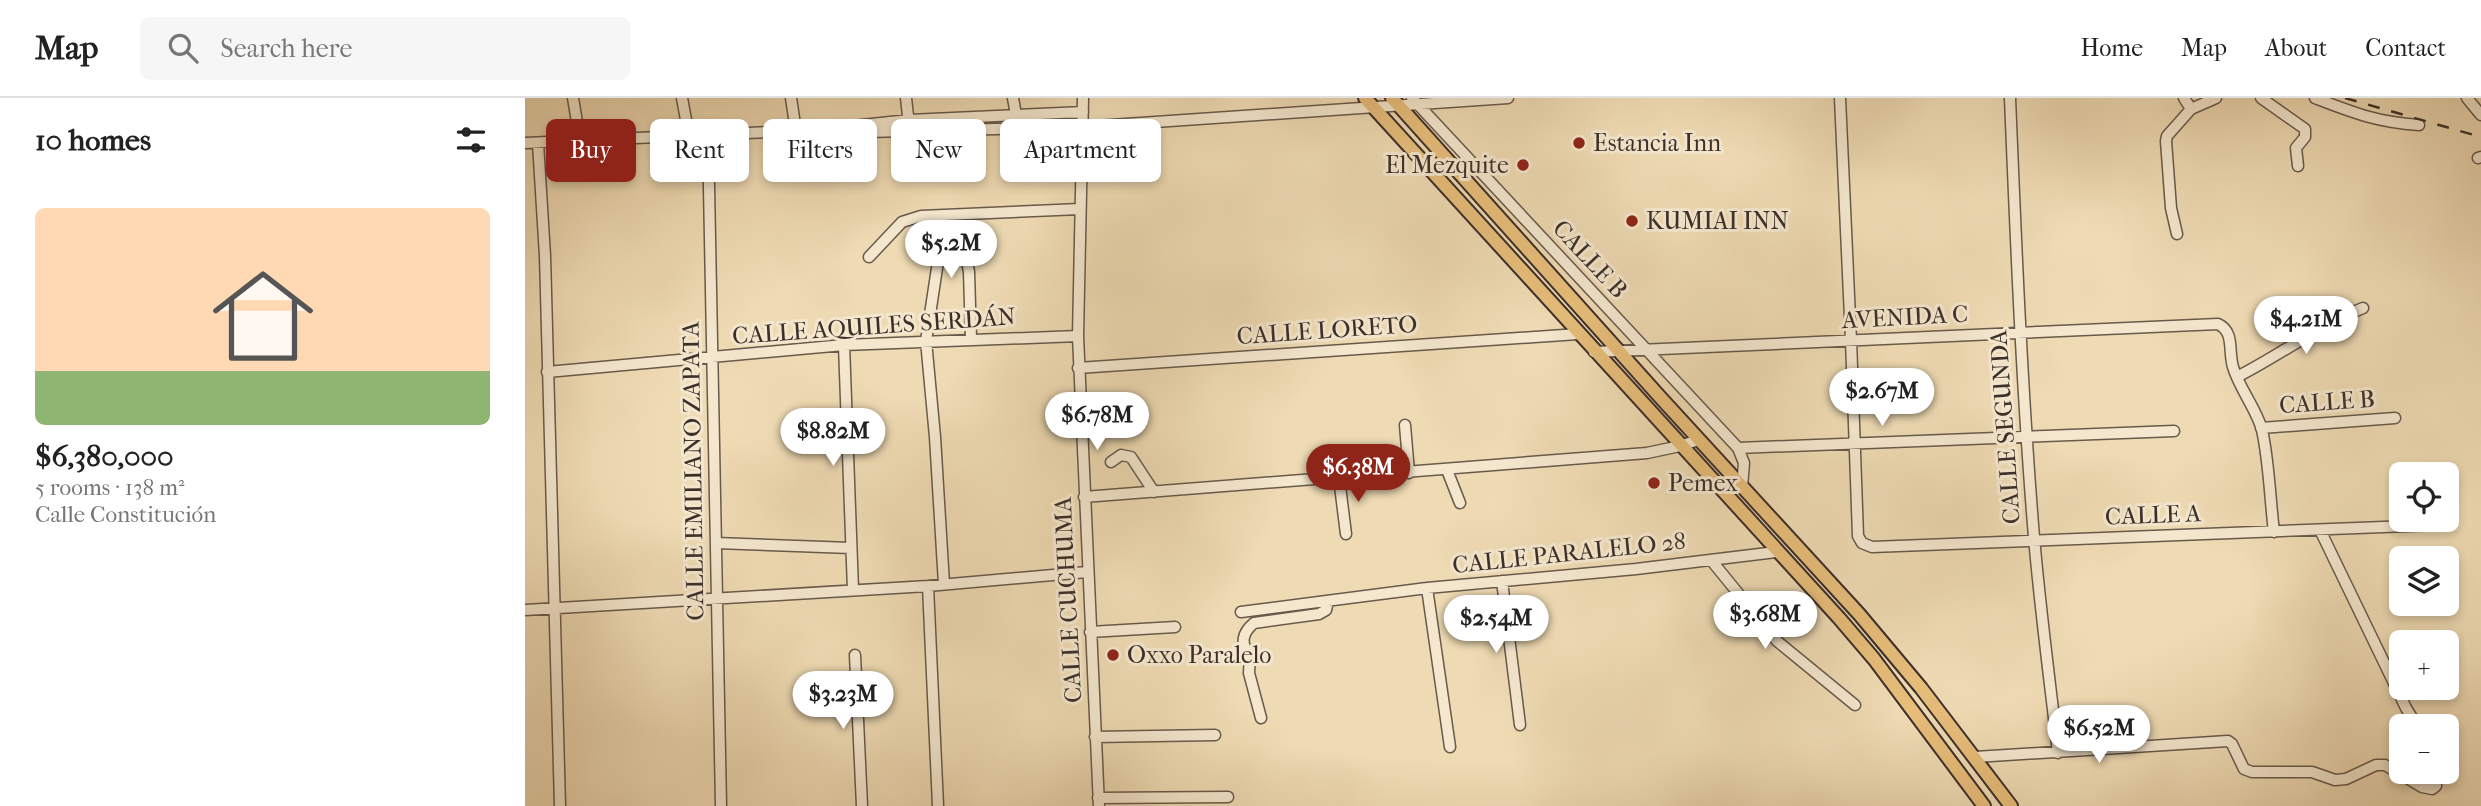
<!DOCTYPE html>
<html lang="en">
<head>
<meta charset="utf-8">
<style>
  :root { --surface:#fff; --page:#f6f6f6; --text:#222; --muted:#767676; --line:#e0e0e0; --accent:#8f2418 }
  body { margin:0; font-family:"IM FELL French Canon",serif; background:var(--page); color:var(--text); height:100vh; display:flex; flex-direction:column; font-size:26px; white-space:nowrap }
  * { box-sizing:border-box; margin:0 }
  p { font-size:23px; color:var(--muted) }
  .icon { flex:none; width:38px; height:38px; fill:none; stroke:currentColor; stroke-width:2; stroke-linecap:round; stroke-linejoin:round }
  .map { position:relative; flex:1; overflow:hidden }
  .sheet { display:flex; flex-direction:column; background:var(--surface); width:525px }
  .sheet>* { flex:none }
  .banner { position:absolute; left:21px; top:21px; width:665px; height:63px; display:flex; gap:14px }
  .controls { position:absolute; left:1864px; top:364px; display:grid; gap:14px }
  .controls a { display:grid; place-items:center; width:70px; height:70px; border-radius:10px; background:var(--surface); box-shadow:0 4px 10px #0003; font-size:35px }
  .price { position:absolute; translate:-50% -60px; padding:0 16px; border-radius:24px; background:#fff; color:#222; font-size:23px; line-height:46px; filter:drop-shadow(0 2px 4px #0008) }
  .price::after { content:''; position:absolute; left:50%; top:42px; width:21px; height:16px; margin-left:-10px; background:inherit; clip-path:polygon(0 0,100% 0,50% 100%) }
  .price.active { background:var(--accent); color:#fff }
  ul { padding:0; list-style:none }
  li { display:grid; align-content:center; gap:14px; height:371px; padding:0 35px }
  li+li { border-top:2px solid var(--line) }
  li span { display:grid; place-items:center; height:217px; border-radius:10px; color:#555 }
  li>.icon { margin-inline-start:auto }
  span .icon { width:126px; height:126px; fill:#fffc; stroke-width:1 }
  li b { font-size:30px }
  h2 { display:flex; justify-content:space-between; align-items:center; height:84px; padding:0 35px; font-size:30px }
  .tag { padding:0 24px; border-radius:10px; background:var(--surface); box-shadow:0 4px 10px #0003; font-size:24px; line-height:63px }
  .tag.active { background:var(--accent); color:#fff }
  header { display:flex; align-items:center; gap:42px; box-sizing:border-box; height:98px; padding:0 35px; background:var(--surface); border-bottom:2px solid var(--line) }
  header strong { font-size:33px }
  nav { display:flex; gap:38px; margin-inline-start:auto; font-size:24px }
  .search { width:490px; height:63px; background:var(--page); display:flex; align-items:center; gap:18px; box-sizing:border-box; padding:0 24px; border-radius:10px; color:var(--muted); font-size:26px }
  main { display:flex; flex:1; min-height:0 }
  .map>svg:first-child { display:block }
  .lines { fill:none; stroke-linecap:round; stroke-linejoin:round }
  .minor-casing { stroke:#685a4c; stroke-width:13 }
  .major-casing { stroke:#3b2f2a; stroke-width:16 }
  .minor { stroke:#f4e7ce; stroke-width:10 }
  .major { stroke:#e7bd7a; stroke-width:12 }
  .rail { stroke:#3b2f2a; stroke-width:2.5; stroke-dasharray:12 12; stroke-linecap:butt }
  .poi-dot { fill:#8f2418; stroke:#f4e7ce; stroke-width:2.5 }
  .labels { text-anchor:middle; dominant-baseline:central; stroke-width:6; stroke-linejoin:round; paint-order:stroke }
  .poi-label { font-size:24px; fill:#3b2f2a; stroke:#f4e7ce; text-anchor:start }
  .street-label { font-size:24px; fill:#3b2f2a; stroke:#f4e7ce }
</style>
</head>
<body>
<header>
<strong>Map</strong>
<div class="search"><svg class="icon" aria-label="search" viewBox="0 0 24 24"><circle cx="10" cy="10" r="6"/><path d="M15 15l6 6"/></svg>Search here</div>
<nav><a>Home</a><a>Map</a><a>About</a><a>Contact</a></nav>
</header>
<main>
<section class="sheet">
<h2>10 homes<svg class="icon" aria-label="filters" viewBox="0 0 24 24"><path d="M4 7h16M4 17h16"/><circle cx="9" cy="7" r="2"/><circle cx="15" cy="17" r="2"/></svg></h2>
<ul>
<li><span style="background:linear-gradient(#ffd9b3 75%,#8fb573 0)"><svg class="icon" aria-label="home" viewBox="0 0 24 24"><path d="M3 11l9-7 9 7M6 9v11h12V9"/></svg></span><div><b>$6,380,000</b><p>5 rooms · 138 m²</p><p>Calle Constitución</p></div></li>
</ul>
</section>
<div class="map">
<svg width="1956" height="708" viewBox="0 0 1956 708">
  <rect width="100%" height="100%" fill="#eedab3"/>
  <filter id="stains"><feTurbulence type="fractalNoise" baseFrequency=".00286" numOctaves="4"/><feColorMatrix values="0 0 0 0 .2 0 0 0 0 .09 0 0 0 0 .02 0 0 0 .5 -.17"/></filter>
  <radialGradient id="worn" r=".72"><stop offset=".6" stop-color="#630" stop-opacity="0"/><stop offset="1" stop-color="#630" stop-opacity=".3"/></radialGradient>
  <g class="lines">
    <defs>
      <path id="minor" d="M48 0 55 42
        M157 0 164 38
        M266 0 271 33
        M381 0 384 27
        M488 0 491 17
        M558 0 553 238 574 708
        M887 0 1213 350 1219 365 1217 389
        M1315 0 1326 242 1333 438 1337 445 1347 449 1910 427
        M1485 0C1491 147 1497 293 1509 439 1515 511 1525 583 1533 655
        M1659 0 1666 11
        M1736 0 1780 31V39L1771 50 1773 68
        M1790 0C1829 15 1851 24 1894 27
        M1942 0 1956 17
        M318 29 384 22 558 14
        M183 37 196 708
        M0 45 311 31 341 34 557 29 983 0
        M13 45 20 158 35 708
        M1953 60 1956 59
        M557 62 595 27
        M1652 136 1646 110 1641 43 1642 38 1666 11 1691 0
        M441 157 444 174 446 241
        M344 159 377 124 396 118 555 111
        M319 247 328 492
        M1069 254 1693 226C1710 234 1703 253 1708 269 1714 290 1732 312 1737 332 1744 363 1745 401 1749 434
        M553 270 1053 236
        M22 274 319 247 553 238
        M1712 279C1755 257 1793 228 1838 210
        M880 327 884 375
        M1736 330 1870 320
        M1213 350 1649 333
        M586 364 596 357 606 359 629 394
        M922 372 935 405
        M814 380 821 436
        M559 399 1122 355 1155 348 1173 342
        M1795 432 1881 610 1892 628
        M191 445 326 450
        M1186 462 1252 543 1330 607
        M977 483 995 627
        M419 486 410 339 401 243 420 117
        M403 488 413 708
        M902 490 925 649
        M0 512 403 488 562 474
        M716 514 902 490 1111 471 1251 454
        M565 534 650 529
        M330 557 337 708
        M736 620 724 575 725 557C715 546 717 535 729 525L794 516 801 512 803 503
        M570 639 690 637
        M1450 659 1703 643 1707 646 1719 671 1727 674H1787L1810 682 1821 681 1851 667H1860L1897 689 1907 691 1911 688V674
        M573 700 703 699"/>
      <path id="major" d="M840 0 1314 520 1349 561 1459 708
        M867 0 1135 299 1334 516 1396 590 1486 708"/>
    </defs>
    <use href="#minor" class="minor-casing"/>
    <use href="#major" class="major-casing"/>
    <use href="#minor" class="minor"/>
    <use href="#major" class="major"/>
    <path class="rail" d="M1820 0 1956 39"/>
  </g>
  <g class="poi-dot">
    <circle cx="1054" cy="45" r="7"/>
    <circle cx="998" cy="67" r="7"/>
    <circle cx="1107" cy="123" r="7"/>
    <circle cx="1129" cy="385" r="7"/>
    <circle cx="588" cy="557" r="7"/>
  </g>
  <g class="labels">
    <g class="poi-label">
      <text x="1068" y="45">Estancia Inn</text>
      <text x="984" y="67" text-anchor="end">El Mezquite</text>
      <text x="1121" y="123">KUMIAI INN</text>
      <text x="1143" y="385">Pemex</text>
      <text x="602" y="557">Oxxo Paralelo</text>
    </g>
    <g class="street-label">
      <text transform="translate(1065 161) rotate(47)">CALLE B</text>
      <text transform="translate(1380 219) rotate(-3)">AVENIDA C</text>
      <text transform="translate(349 228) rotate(-4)">CALLE AQUILES SERDÁN</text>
      <text transform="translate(802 232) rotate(-4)">CALLE LORETO</text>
      <text transform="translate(1802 304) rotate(-4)">CALLE B</text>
      <text transform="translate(1480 329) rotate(-94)">CALLE SEGUNDA</text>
      <text transform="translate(168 373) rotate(-91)">CALLE EMILIANO ZAPATA</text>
      <text transform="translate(1628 417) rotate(-2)">CALLE A</text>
      <text transform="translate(1044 455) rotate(-6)">CALLE PARALELO 28</text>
      <text transform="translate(543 502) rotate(-93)">CALLE CUCHUMA</text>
    </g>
  </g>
  <rect width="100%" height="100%" filter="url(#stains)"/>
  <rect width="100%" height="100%" fill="url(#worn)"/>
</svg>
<div class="controls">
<a><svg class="icon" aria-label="locate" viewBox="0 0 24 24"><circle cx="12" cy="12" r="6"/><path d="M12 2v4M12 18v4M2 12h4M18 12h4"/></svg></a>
<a><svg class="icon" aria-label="layers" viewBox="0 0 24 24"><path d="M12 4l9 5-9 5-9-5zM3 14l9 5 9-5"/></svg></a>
<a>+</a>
<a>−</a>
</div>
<b class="price" style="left:426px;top:182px">$5.2M</b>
<b class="price" style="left:1781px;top:258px">$4.21M</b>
<b class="price" style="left:1357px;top:330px">$2.67M</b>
<b class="price" style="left:572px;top:354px">$6.78M</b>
<b class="price" style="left:308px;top:370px">$8.82M</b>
<b class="price active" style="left:833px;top:406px">$6.38M</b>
<b class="price" style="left:1240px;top:553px">$3.68M</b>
<b class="price" style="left:971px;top:557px">$2.54M</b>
<b class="price" style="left:318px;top:633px">$3.23M</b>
<b class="price" style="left:1574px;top:667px">$6.52M</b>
<div class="banner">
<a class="tag active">Buy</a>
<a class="tag">Rent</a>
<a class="tag">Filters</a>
<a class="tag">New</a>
<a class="tag">Apartment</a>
</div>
</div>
</main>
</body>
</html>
